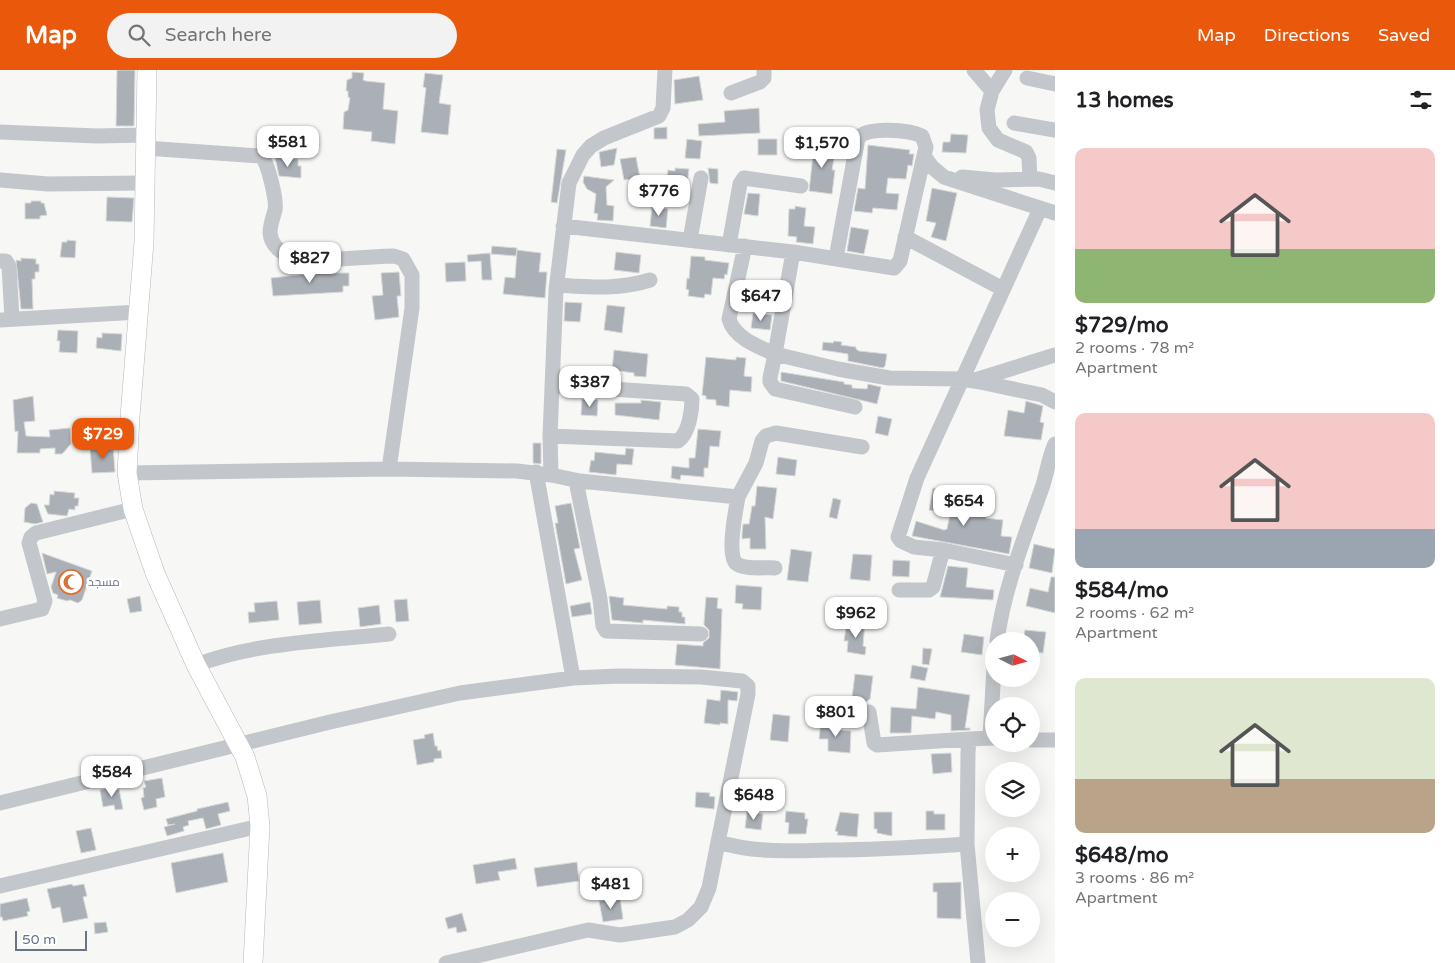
<!DOCTYPE html>
<html lang="en">
<head>
<meta charset="utf-8">
<style>
  :root { --surface:#fff; --page:#f2f2f2; --text:#202124; --muted:#757577; --accent:#ea580c }
  body { margin:0; font-family:"Varela Round",Cairo,sans-serif; background:var(--page); color:var(--text); height:100vh; display:flex; flex-direction:column; font-size:19px; white-space:nowrap }
  * { box-sizing:border-box; margin:0 }
  p { font-size:16px; color:var(--muted) }
  .icon { flex:none; width:28px; height:28px; fill:none; stroke:currentColor; stroke-width:2; stroke-linecap:round; stroke-linejoin:round }
  .map { position:relative; flex:1; overflow:hidden }
  .sheet { display:flex; flex-direction:column; background:var(--surface); width:400px }
  .sheet>* { flex:none }
  .needle { width:32px; rotate:96deg }
  .tools { position:absolute; left:985px; top:562px; display:grid; gap:10px }
  .tools a { display:grid; place-items:center; width:55px; height:55px; border-radius:50%; background:var(--surface); box-shadow:0 5px 20px #0002; font-size:25px }
  .scale { position:absolute; left:15px; bottom:12px; width:72px; box-sizing:border-box; padding-left:5px; border:2px solid #697484; border-top:0; font-size:14px; line-height:18px; white-space:nowrap; color:#697484; -webkit-text-stroke:4px #fff; paint-order:stroke }
  .price { position:absolute; translate:-50% -42px; padding:0 11px; border-radius:10px; background:#fff; color:#222; font-size:16px; line-height:32px; filter:drop-shadow(0 1px 2px #0008) }
  .price::after { content:''; position:absolute; left:50%; top:30px; width:15px; height:11px; margin-left:-8px; background:inherit; clip-path:polygon(0 0,100% 0,50% 100%) }
  .price.current { background:var(--accent); color:#fff }
  ul { padding:0; list-style:none }
  li { display:grid; align-content:center; gap:10px; height:265px; padding:0 20px }
  li span { display:grid; place-items:center; height:155px; border-radius:10px; color:#555 }
  li>.icon { margin-inline-start:auto }
  span .icon { width:90px; height:90px; fill:#fffc; stroke-width:1 }
  li b { font-size:21px }
  h2 { display:flex; justify-content:space-between; align-items:center; height:60px; padding:0 20px; font-size:21px }
  header { display:flex; align-items:center; gap:30px; box-sizing:border-box; height:70px; padding:0 25px; background:var(--accent); color:#fff }
  header strong { font-size:24px }
  nav { display:flex; gap:28px; margin-inline-start:auto; font-size:18px }
  .search { width:350px; height:45px; background:var(--page); display:flex; align-items:center; gap:12px; box-sizing:border-box; padding:0 18px; border-radius:28px; color:var(--muted); font-size:19px }
  main { display:flex; flex:1; min-height:0 }
  .map>svg:first-child { display:block }
  .building { fill:#abb0b7; stroke:#d9d9d7 }
  .lines { fill:none; stroke-linecap:round; stroke-linejoin:round }
  .major-casing { stroke:#b5b8bc; stroke-width:20 }
  .minor { stroke:#c3c6ca; stroke-width:15 }
  .major { stroke:#fff; stroke-width:19 }
  .labels { text-anchor:middle; dominant-baseline:central; stroke-width:5; stroke-linejoin:round; paint-order:stroke }
  .poi-label { font-size:12px; fill:#697484; stroke:#fff; text-anchor:start }
</style>
</head>
<body>
<header>
<strong>Map</strong>
<div class="search"><svg class="icon" aria-label="search" viewBox="0 0 24 24"><circle cx="10" cy="10" r="6"/><path d="M15 15l6 6"/></svg>Search here</div>
<nav><a>Map</a><a>Directions</a><a>Saved</a></nav>
</header>
<main>
<div class="map">
<svg width="1055" height="893" viewBox="0 0 1055 893">
  <rect width="100%" height="100%" fill="#f7f7f5"/>
  <path class="building" d="M117 0H135L134 56H116Z
    M352 2 364 3 363 10 366 11 385 13 383 39 398 41 395 74 371 71 372 62 343 59 344 42 348 40 350 28 348 27V21H346L347 10 352 8Z
    M425 3 443 5 439 33 451 35 448 65 421 62 426 18 423 17Z
    M699 6 703 30 675 34 674 10Z
    M759 38 760 63 699 66 698 54 725 52 724 41Z
    M667 57V69H654V58Z
    M951 64 968 65 966 83 942 82 943 72H950Z
    M815 67 826 68 824 81 835 83 832 100H835L832 124 809 121Z
    M687 69 702 71 700 89 685 88Z
    M758 69H777V85H758Z
    M868 75 910 80 909 84H914L912 96 908 95 906 109 888 108 886 123 899 124 897 140 873 138 872 143 854 141 858 118 865 119Z
    M617 78 614 95 601 97 599 82Z
    M557 79 566 80 557 133 551 132Z
    M275 87 298 89V96H301V108L279 106Z
    M636 87 641 113 633 115 632 109 624 110 620 89Z
    M675 98 689 99 687 114 678 113V117L666 115 668 100 675 101Z
    M708 98 718 99V114L710 113Z
    M584 106 614 110 606 117 607 135 614 136 613 151 597 150 598 144 594 143 596 124 587 119 583 112Z
    M932 118 957 123 946 171 931 167 936 153 926 151Z
    M748 123 760 124 758 146 744 144Z
    M107 127 134 128 132 152 106 151Z
    M31 131H41V133H44L47 145 40 146V149H25V133H31Z
    M652 136 668 139 666 158 650 156Z
    M795 136 806 138 804 156 815 157 813 174 796 172 797 167 788 166 789 139H795Z
    M851 157 869 160 864 184 847 181Z
    M67 170 76 171 75 188 60 187 62 172H67Z
    M492 176 517 178 516 186 491 184Z
    M517 180 541 183 539 202H547L545 228 503 224 505 207 515 208Z
    M616 182 641 185 639 203 614 200Z
    M490 183 492 210H482L481 191 468 192 467 185Z
    M691 186 705 187V190L729 193 727 205 725 204 724 209 713 208 711 225 705 224 704 228 688 226 689 220 686 219 687 208 689 209Z
    M21 188 36 189V194H39V202H35V209H32L33 239H21L16 190 21 191Z
    M465 192 466 211 446 212 445 193Z
    M399 202 401 226H397L399 247 375 250 372 226 383 225 381 203Z
    M316 203H349V216H343V222L273 226 271 208Z
    M746 220H754L752 235 742 234Z
    M565 232 582 233 580 252 564 251Z
    M607 235 625 237 622 263 604 260Z
    M753 243 772 245 770 260 751 258Z
    M58 260 78 261 77 283 59 282 60 271H57Z
    M102 263 122 264 121 281 96 278 97 267 102 268Z
    M834 271 842 272 841 275 856 277V279L859 281 887 284 885 296 883 298 848 291V284L822 280 823 272 833 273Z
    M614 280 648 284 646 307 634 306V303L612 300Z
    M706 287 736 290V287L746 288 744 306 752 307 751 322 730 320 729 337 716 335V330L706 329V326L702 325Z
    M781 302 844 312V314L852 315V318L867 319 868 314 881 317 877 334 781 311Z
    M33 326 35 351 24 352 26 366 50 367 49 360 70 358 71 374 62 384H55V378L40 379V383H17L18 361 15 362 13 330Z
    M582 329 598 330 597 346 581 345Z
    M641 330 661 332 659 350 615 345V333H641Z
    M1026 331 1043 336 1040 352 1044 353 1041 370 1004 366 1008 340 1024 343Z
    M878 346 892 349 888 366 875 363Z
    M698 359 721 361 719 377 710 376 708 398H704V407L681 405 680 410 671 408 672 396 689 398V388H695Z
    M533 373H541V394L533 393Z
    M113 376 115 402 92 403 90 378Z
    M626 378 634 379 632 395 617 394 616 405 589 402 591 390 594 391 595 382 625 385Z
    M778 387 797 390 795 406 776 404Z
    M757 416 777 418 773 449 765 447 766 479H750V468L742 469V464L743 454H749L752 436H755Z
    M933 418 948 421 946 434 987 442 986 448 1003 450 1001 466 1012 467 1009 484 912 466 916 451 944 460 947 459 950 444 929 440Z
    M54 421 75 423 74 428H79L78 436H75V440L69 439 67 446 48 444 44 435H49L50 424 54 425Z
    M833 428 841 430 837 449 829 447Z
    M31 433 37 434 43 452 35 454 24 452 25 438Z
    M571 433 580 478 574 479 582 510 566 514 555 453H558L555 436Z
    M1034 474 1055 479 1052 503 1029 498Z
    M791 479 812 482 808 512 787 510Z
    M42 483 92 501 82 530 78 533 70 530 67 531 57 528 58 525 53 523 51 517 56 502 47 504Z
    M853 484 872 485 870 511 850 509Z
    M893 490 910 491 909 507 892 506Z
    M948 496 968 498 966 517 994 520 993 530 940 527Z
    M1051 507H1055V543L1026 536 1030 518 1048 522Z
    M736 515 762 517 761 540 742 539 743 534 735 533Z
    M140 526 142 541 130 543 127 529Z
    M609 526 624 528 623 535 667 539V536L679 537V542H682V547H685V554L643 550V553L612 550Z
    M706 527 718 528 717 538 722 539 720 599 675 595 677 574 703 576V573L709 568V560L704 555V552Z
    M407 529 409 551 396 552 394 530Z
    M320 530 322 553 299 555 297 532Z
    M277 531 279 550 249 553 248 542H255L254 533Z
    M590 532 592 544 572 547 570 536Z
    M379 535 381 554 360 557 358 538Z
    M856 551 865 552 863 576 866 577 865 585 847 582 848 571H844L846 557 856 558Z
    M1025 560 1046 562 1043 583 1031 582V571H1023Z
    M964 564 984 567 982 585 961 582Z
    M923 578 932 579 929 595 922 594Z
    M912 595 928 598 925 611 910 608Z
    M855 604 873 606 870 629 859 637 851 635Z
    M918 617 970 625 965 658H970V660L951 661V645L936 642 935 649 912 646 911 663H890L891 637 916 639Z
    M721 620 738 622 737 631 728 630V654L720 653V655L704 653 707 629 720 631Z
    M773 644 790 646 788 672 770 670Z
    M821 651H830L829 659 851 661 850 683 828 681V669H819Z
    M433 663 435 676H437L438 681 441 680 442 688 434 689V692L417 695 413 670 425 668 424 665Z
    M951 683 952 702 933 704 931 684Z
    M162 708 165 727 156 729 157 737 144 740 141 728 144 727 143 718 146 717 144 711Z
    M113 717 114 720 119 719 123 739 115 740 114 735 103 737 100 720Z
    M696 722 710 723 709 726 715 727 714 739 695 737Z
    M228 732 230 741 218 744 221 755 206 759 203 748 188 751 189 755 183 757 184 761 167 766 164 757 175 754 168 755 166 749 197 741V739Z
    M786 741 805 743V749H808L806 764H788L789 753 785 752Z
    M926 741H934V744H945V760H926Z
    M747 742 763 744 761 760 745 758Z
    M840 742 859 744 857 767 837 765 838 762 835 761Z
    M874 742H892V766L877 763V759H874Z
    M91 758 96 780 81 783 76 761Z
    M223 783 228 812 176 823 171 793Z
    M515 788 517 799 498 802 500 810 476 814 473 795Z
    M577 792 579 811 537 817 534 798Z
    M961 812V849L937 848V822H933V813Z
    M72 814 73 816 84 814 87 826 83 827 88 848 63 853 60 837 52 839 47 819Z
    M620 827 623 849 603 852 599 831Z
    M27 828 30 841 27 842 28 846 3 851 2 847H0V834Z
    M462 843 467 861 457 863 456 857 448 859 445 848Z
    M106 852 108 862 95 864 94 853Z"/>
  <g class="lines">
    <defs>
      <path id="major" d="M147 0 144 172 130 347 127 403 133 439 155 503 196 595 245 687 257 726 260 756 253 893"/>
    </defs>
    <use href="#major" class="major-casing"/>
    <path class="minor" d="M974 0 992 21
      M1005 0 992 21 987 40 989 58 998 70 1026 82 1029 88 1030 109
      M1027 8 1055 14
      M731 23 760 12 764 8V0
      M1014 53 1055 60
      M0 62 97 66 146 65
      M145 78 261 86C268 92 277 131 275 140 271 155 265 166 278 179 297 197 367 186 394 186L403 189 412 205V238L389 399
      M924 86 932 97 944 107 1055 143
      M962 107 995 110 1039 109 1055 113
      M0 110 48 114 145 113
      M563 156 793 182 894 198 900 191 926 77 922 66C909 60 868 56 858 68L836 188
      M905 167 1003 219
      M690 170 701 108
      M729 175 740 114 744 108 801 116
      M745 176 729 249C734 268 759 277 775 284L770 308V312L775 319 855 337
      M793 182 775 284 838 299 889 308 962 309 980 312 1042 325 1055 332
      M0 191H6L9 196 12 249
      M557 215C589 217 619 220 650 210
      M0 250 139 242
      M975 310 1055 285
      M550 366 678 371C689 363 692 341 692 329L686 324 552 315
      M536 402 573 608
      M127 403 389 399 517 401 551 405 550 366 556 220 569 113 583 85 591 76 604 68 659 46 663 38 665 0
      M551 405 580 411 738 427 756 393 762 371 766 366 776 363 862 377
      M580 411 577 416 600 529 603 556 606 561 701 564
      M738 427C736 439 726 488 737 494 746 500 765 497 775 498
      M1016 495 943 480 914 477 901 471 898 467 917 408 1040 139
      M899 520H929L933 517 943 480
      M0 549 42 539 45 531 29 473 31 467 36 463 133 439
      M997 571C1004 518 1025 466 1043 415 1047 402 1049 387 1055 374
      M196 595C257 572 324 571 389 564
      M869 642 874 673 877 675 969 669
      M990 667 994 598
      M1031 670H1055
      M0 733 330 652 460 623 573 608 619 606 701 607 742 611 748 616V624L718 772C754 783 792 781 829 780 875 780 921 777 967 774
      M0 816 260 756
      M446 893 588 860 620 865 675 857 688 850 701 837 709 818 718 772
      M978 893 967 774 968 683 969 669 994 668"/>
    <use href="#major" class="major"/>
  </g>
  <defs>
    <symbol id="mosque-ring" viewBox="-11 -11 22 22"><circle r="9.5" fill="#fff" stroke="#d87335" stroke-width="1.5"/><path d="M3.5-4.9A6 6 0 1 0 3.5 4.9A5 5 0 1 1 3.5-4.9Z" fill="#d87335"/></symbol>
  </defs>
  <g fill-rule="evenodd">
    <use href="#mosque-ring" x="57" y="498" width="28" height="28"/>
  </g>
  <g class="labels">
    <g class="poi-label">
      <text x="88" y="512">مسجد</text>
    </g>
  </g>
</svg>
<div class="tools">
<a><svg class="needle" viewBox="-14 -14 28 28"><path d="M0-13l5 13h-10z" fill="#e53935"/><path d="M0 13l5-13h-10z" fill="#757577"/></svg></a>
<a><svg class="icon" aria-label="locate" viewBox="0 0 24 24"><circle cx="12" cy="12" r="6"/><path d="M12 2v4M12 18v4M2 12h4M18 12h4"/></svg></a>
<a><svg class="icon" aria-label="layers" viewBox="0 0 24 24"><path d="M12 4l9 5-9 5-9-5zM3 14l9 5 9-5"/></svg></a>
<a>+</a>
<a>−</a>
</div>
<div class="scale">50 m</div>
<b class="price" style="left:288px;top:98px">$581</b>
<b class="price" style="left:822px;top:99px">$1,570</b>
<b class="price" style="left:659px;top:147px">$776</b>
<b class="price" style="left:310px;top:214px">$827</b>
<b class="price" style="left:761px;top:252px">$647</b>
<b class="price" style="left:590px;top:338px">$387</b>
<b class="price current" style="left:103px;top:390px">$729</b>
<b class="price" style="left:964px;top:457px">$654</b>
<b class="price" style="left:856px;top:569px">$962</b>
<b class="price" style="left:836px;top:668px">$801</b>
<b class="price" style="left:112px;top:728px">$584</b>
<b class="price" style="left:754px;top:751px">$648</b>
<b class="price" style="left:611px;top:840px">$481</b>
</div>
<section class="sheet">
<h2>13 homes<svg class="icon" aria-label="filters" viewBox="0 0 24 24"><path d="M4 7h16M4 17h16"/><circle cx="9" cy="7" r="2"/><circle cx="15" cy="17" r="2"/></svg></h2>
<ul>
<li><span style="background:linear-gradient(#f6c9c9 65%,#8fb573 0)"><svg class="icon" aria-label="home" viewBox="0 0 24 24"><path d="M3 11l9-7 9 7M6 9v11h12V9"/></svg></span><div><b>$729/mo</b><p>2 rooms · 78 m²</p><p>Apartment</p></div></li>
<li><span style="background:linear-gradient(#f6c9c9 75%,#9aa5b1 0)"><svg class="icon" aria-label="home" viewBox="0 0 24 24"><path d="M3 11l9-7 9 7M6 9v11h12V9"/></svg></span><div><b>$584/mo</b><p>2 rooms · 62 m²</p><p>Apartment</p></div></li>
<li><span style="background:linear-gradient(#dfe7d0 65%,#b9a48a 0)"><svg class="icon" aria-label="home" viewBox="0 0 24 24"><path d="M3 11l9-7 9 7M6 9v11h12V9"/></svg></span><div><b>$648/mo</b><p>3 rooms · 86 m²</p><p>Apartment</p></div></li>
</ul>
</section>
</main>
</body>
</html>
